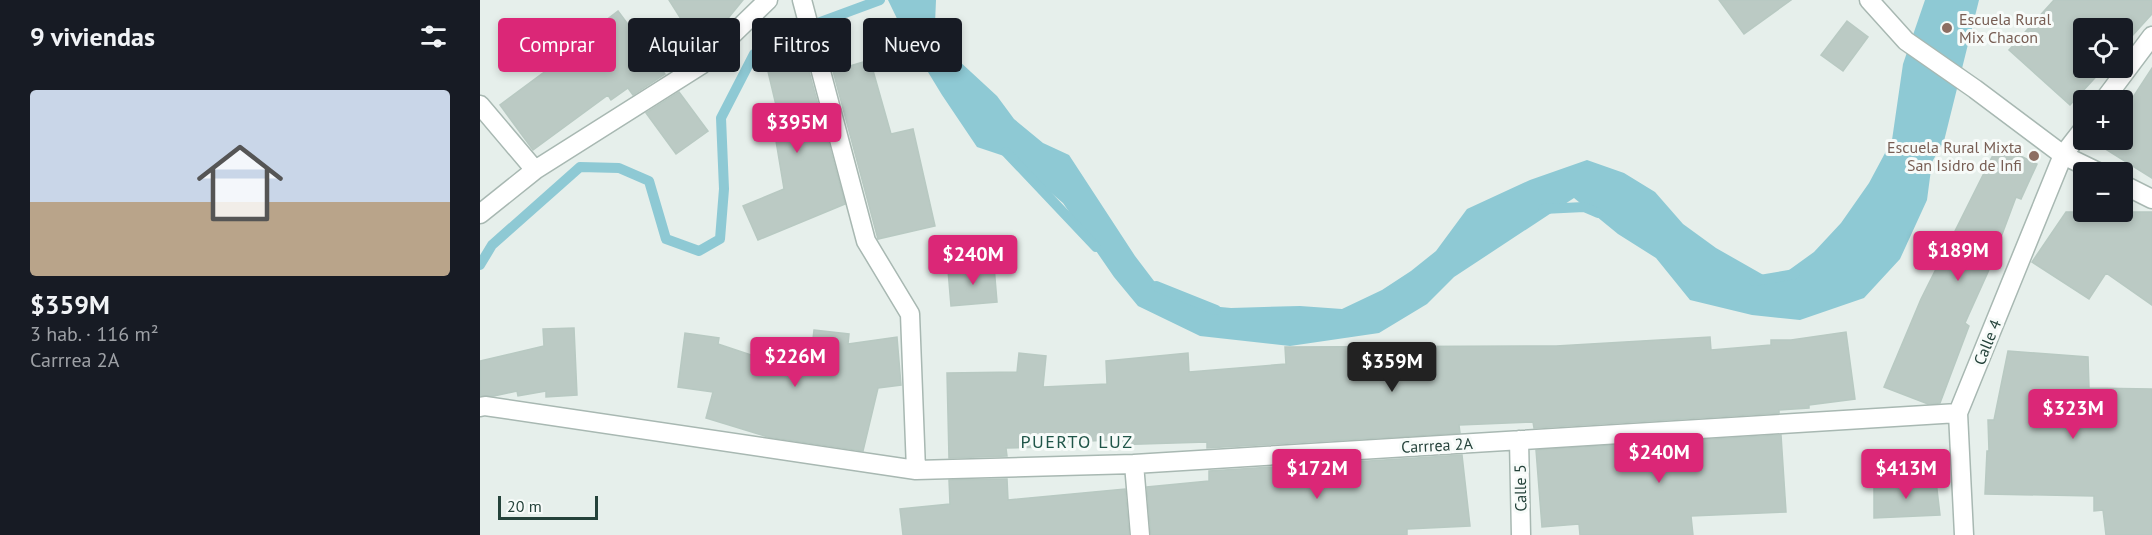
<!DOCTYPE html>
<html lang="es">
<head>
<meta charset="utf-8">
<style>
  :root { --surface:#171b24; --page:#242831; --text:#f1f3f6; --muted:#9ea1a6; --line:#363941; --accent:#db2777 }
  body { margin:0; font-family:"PT Sans",sans-serif; background:var(--page); color:var(--text); height:100vh; display:flex; flex-direction:column; font-size:22px; white-space:nowrap }
  * { box-sizing:border-box; margin:0 }
  p { font-size:20px; color:var(--muted) }
  .icon { flex:none; width:33px; height:33px; fill:none; stroke:currentColor; stroke-width:2; stroke-linecap:round; stroke-linejoin:round }
  .map { position:relative; flex:1; overflow:hidden }
  .panel { display:flex; flex-direction:column; background:var(--surface); width:480px }
  .panel>* { flex:none }
  .top-card { position:absolute; left:18px; top:18px; width:570px; height:54px; display:flex; gap:12px }
  .tools { position:absolute; left:1593px; top:18px; display:grid; gap:12px }
  .tools a { display:grid; place-items:center; width:60px; height:60px; border-radius:6px; background:var(--surface); box-shadow:0 3px 9px #0003; font-size:30px }
  .scale { position:absolute; left:18px; bottom:15px; width:100px; box-sizing:border-box; padding-left:6px; border:3px solid #24423a; border-top:0; font-size:16px; line-height:21px; white-space:nowrap; color:#24423a; -webkit-text-stroke:4px #f7fbf9; paint-order:stroke }
  .price { position:absolute; translate:-50% -51px; padding:0 14px; border-radius:6px; background:var(--accent); color:#fff; font-size:20px; line-height:39px; filter:drop-shadow(0 2px 3px #0008) }
  .price::after { content:''; position:absolute; left:50%; top:36px; width:18px; height:14px; margin-left:-9px; background:inherit; clip-path:polygon(0 0,100% 0,50% 100%) }
  .price.active { background:#222; color:#fff }
  ul { padding:0; list-style:none }
  li { display:grid; align-content:center; gap:12px; height:318px; padding:0 30px }
  li+li { border-top:2px solid var(--line) }
  li span { display:grid; place-items:center; height:186px; border-radius:6px; color:#555 }
  li>.icon { margin-inline-start:auto }
  span .icon { width:108px; height:108px; fill:#fffc; stroke-width:1 }
  li b { font-size:26px }
  h2 { display:flex; justify-content:space-between; align-items:center; height:72px; padding:0 30px; font-size:26px }
  .chip { padding:0 21px; border-radius:6px; background:var(--surface); box-shadow:0 3px 9px #0003; font-size:21px; line-height:54px }
  .chip.active { background:var(--accent); color:#fff }
  main { display:flex; flex:1; min-height:0 }
  .map>svg:first-child { display:block }
  .water { fill:#8ec9d4 }
  .lines { fill:none; stroke-linecap:round; stroke-linejoin:round }
  .stream { stroke:#8ec9d4; stroke-width:10 }
  .building { fill:#bbcac4; stroke:#b8c9c2; stroke-width:1.5 }
  .minor-casing { stroke:#a8b8b2; stroke-width:21 }
  .minor { stroke:#fff; stroke-width:18 }
  .education-dot { fill:#8d6e63; stroke:#f7fbf9; stroke-width:2 }
  .labels { text-anchor:middle; dominant-baseline:central; stroke-width:6; stroke-linejoin:round; paint-order:stroke }
  .education-label { font-size:16px; fill:#785e54; stroke:#f7fbf9; text-anchor:start }
  .street-label { font-size:16px; fill:#24423a; stroke:#f7fbf9 }
  .neighbourhood-label { font-size:18px; letter-spacing:1.5px; fill:#1f5548; stroke:#f7fbf9 }
</style>
</head>
<body>
<main>
<section class="panel">
<h2>9 viviendas<svg class="icon" aria-label="filters" viewBox="0 0 24 24"><path d="M4 7h16M4 17h16"/><circle cx="9" cy="7" r="2"/><circle cx="15" cy="17" r="2"/></svg></h2>
<ul>
<li><span style="background:linear-gradient(#c9d6e8 60%,#b9a48a 0)"><svg class="icon" aria-label="home" viewBox="0 0 24 24"><path d="M3 11l9-7 9 7M6 9v11h12V9"/></svg></span><div><b>$359M</b><p>3 hab. · 116 m²</p><p>Carrrea 2A</p></div></li>
</ul>
</section>
<div class="map">
<svg width="1672" height="535" viewBox="0 0 1672 535">
  <rect width="100%" height="100%" fill="#e6efeb"/>
  <path class="water" d="M408 0H456L455 24 478 60 517 96 534 119 563 143 589 155 655 256 674 281 709 304 751 308 820 306 862 309 902 290 931 271 956 251 987 209 1050 180 1107 160 1144 173 1175 192 1203 224 1236 248 1294 281 1334 252 1361 223 1389 183 1412 140 1423 64 1445 0H1499L1464 141 1452 162 1447 200 1420 259 1384 298 1320 320 1272 315 1210 300 1176 258 1138 234 1094 198 974 277 947 304 899 333 810 346 720 336 658 306 634 277 583 203 530 158 497 147 462 95 423 31Z"/>
  <g class="lines">
    <path class="stream" d="M526 152 616 247
      M1063 209 1104 207 1118 213
      M0 265 12 245 100 167 139 168 169 181 186 239 219 251 240 239 244 189 241 118 274 54 308 34 400 0
      M1274 281 1315 274
      M676 286 736 310"/>
  </g>
  <path class="building" d="M189 0H263L245 22 247 24 220 49Z
    M1239 0H1311L1264 34Z
    M1574 0H1672V14L1642 47V28H1604V68H1624L1590 105 1529 50Z
    M138 11 185 74 153 95 148 88 131 100 128 95 53 150 20 105 71 67 70 66 94 49 92 46Z
    M1367 21 1388 37 1363 71 1341 55Z
    M324 53 365 204 278 240 263 206 304 189 293 123 300 122 286 63Z
    M390 60 411 134 433 129 455 226 398 239 353 71Z
    M1672 68V178L1611 140H1642V114Z
    M199 92 228 131 196 154 166 113Z
    M1518 145 1557 164 1541 199 1536 197 1508 272 1485 323 1489 326 1460 403 1448 404 1404 387 1441 299Z
    M1586 212H1672V305L1626 273 1609 299 1552 262Z
    M514 266 517 302 471 306 468 270Z
    M94 328 97 395 66 397V391L38 396 37 391 14 396H0V361L64 346 63 329Z
    M334 330 369 334 368 344 417 337 421 385 398 388 383 451 288 437 226 418 233 392 198 387 205 333 239 338 238 344 286 360 289 352 330 365Z
    M1366 332 1375 399 1329 405V408L1299 410V413L1054 428 1053 422 979 425 980 433 727 448V442L630 445V440L568 443V447L526 448 527 456 469 458 467 373 537 372 539 353 566 356 563 387 627 384 626 361 708 353 709 372 806 364 805 347 1076 346 1230 337 1231 350 1291 345V340H1311Z
    M1528 351 1608 357 1609 388 1672 389V535H1626L1623 510 1614 511V496L1505 494 1507 451H1509L1508 420H1514Z
    M1301 435 1306 512 1211 516 1213 535H1100L1099 524 1062 527 1056 450Z
    M982 455 990 526 927 529V535H671L667 487 729 481V471Z
    M527 479 528 500 645 489 649 535H423L420 509 470 504 469 480Z
    M1456 481 1460 515 1394 518V484Z"/>
  <g class="lines">
    <defs>
      <path id="minor" d="M322 0 386 241 430 314 436 470
        M1389 0 1426 41 1495 89 1583 155 1618 172
        M1624 100 1672 36
        M0 105 55 170
        M1642 184 1672 199
        M0 214 55 170 221 65 288 0
        M0 407 5 406 436 470 654 464 1478 413
        M1039 440 1041 535
        M654 464 660 535
        M1484 535 1478 413 1583 155 1604 128"/>
    </defs>
    <use href="#minor" class="minor-casing"/>
    <use href="#minor" class="minor"/>
  </g>
  <g class="education-dot">
    <circle cx="1467" cy="28" r="6"/>
    <circle cx="1554" cy="156" r="6"/>
  </g>
  <g class="labels">
    <g class="education-label">
      <text x="1479" y="19">Escuela Rural<tspan x="1479" dy="18">Mix Chacon</tspan></text>
      <text x="1542" y="147" text-anchor="end">Escuela Rural Mixta<tspan x="1542" dy="18">San Isidro de Infi</tspan></text>
    </g>
    <g class="street-label">
      <text transform="translate(1507 342) rotate(-68)">Calle 4</text>
      <text transform="translate(957 445) rotate(-3)">Carrrea 2A</text>
      <text transform="translate(1040 488) rotate(-91)">Calle 5</text>
    </g>
    <g class="neighbourhood-label">
      <text x="597" y="441">PUERTO LUZ</text>
    </g>
  </g>
</svg>
<div class="tools">
<a><svg class="icon" aria-label="locate" viewBox="0 0 24 24"><circle cx="12" cy="12" r="6"/><path d="M12 2v4M12 18v4M2 12h4M18 12h4"/></svg></a>
<a>+</a>
<a>−</a>
</div>
<div class="scale">20 m</div>
<b class="price" style="left:317px;top:154px">$395M</b>
<b class="price" style="left:1478px;top:282px">$189M</b>
<b class="price" style="left:493px;top:286px">$240M</b>
<b class="price" style="left:315px;top:388px">$226M</b>
<b class="price active" style="left:912px;top:393px">$359M</b>
<b class="price" style="left:1593px;top:440px">$323M</b>
<b class="price" style="left:1179px;top:484px">$240M</b>
<b class="price" style="left:837px;top:500px">$172M</b>
<b class="price" style="left:1426px;top:500px">$413M</b>
<div class="top-card">
<a class="chip active">Comprar</a>
<a class="chip">Alquilar</a>
<a class="chip">Filtros</a>
<a class="chip">Nuevo</a>
</div>
</div>
</main>
</body>
</html>
